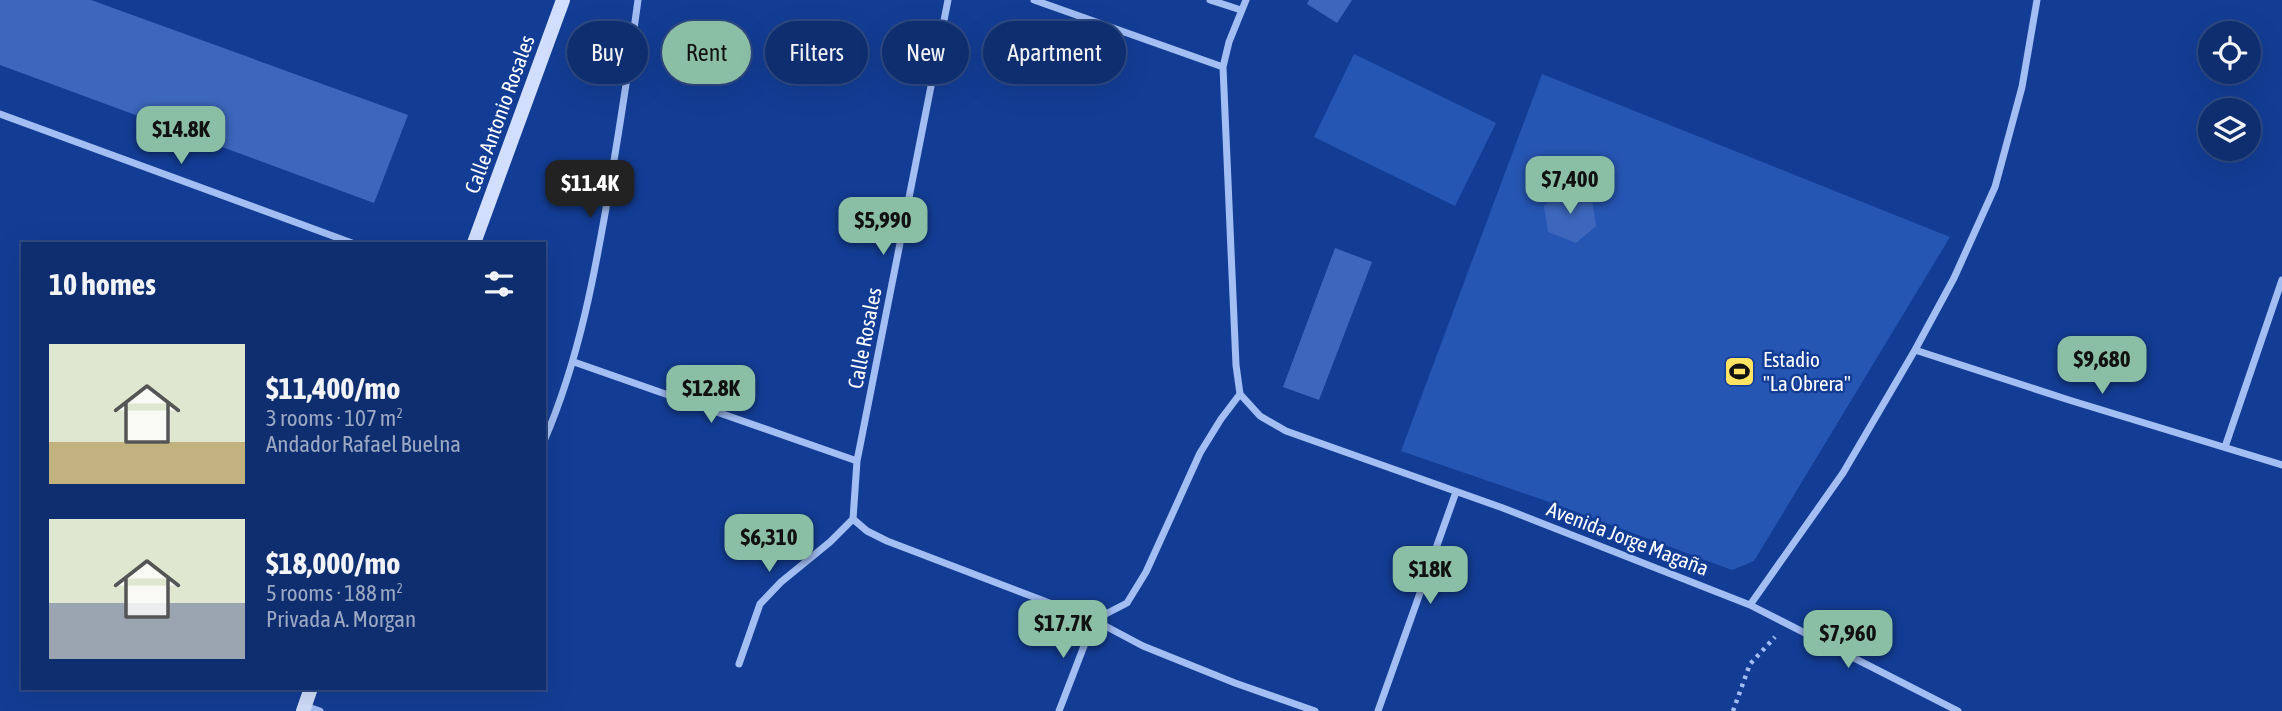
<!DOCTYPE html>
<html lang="en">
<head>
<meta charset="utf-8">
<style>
  :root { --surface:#0e2e70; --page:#1c3a78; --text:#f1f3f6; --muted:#9ba8c3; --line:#2e4a83; --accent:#8abfa5 }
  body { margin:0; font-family:"Asap Condensed",sans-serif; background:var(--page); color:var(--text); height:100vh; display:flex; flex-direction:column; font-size:26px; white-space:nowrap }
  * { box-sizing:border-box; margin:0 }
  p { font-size:23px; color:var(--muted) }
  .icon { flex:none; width:38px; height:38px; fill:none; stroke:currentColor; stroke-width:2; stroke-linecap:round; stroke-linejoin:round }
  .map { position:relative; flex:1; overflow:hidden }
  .panel { position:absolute; left:21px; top:242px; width:525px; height:448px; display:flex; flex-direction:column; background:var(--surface); border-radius:0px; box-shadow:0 7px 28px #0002,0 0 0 2px var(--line) }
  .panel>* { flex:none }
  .top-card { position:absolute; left:567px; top:21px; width:665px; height:63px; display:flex; gap:14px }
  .buttons { position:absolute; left:2198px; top:21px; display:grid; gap:14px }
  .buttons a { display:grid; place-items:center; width:63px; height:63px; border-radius:50%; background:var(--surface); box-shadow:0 7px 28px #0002,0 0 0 2px var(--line); font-size:35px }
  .price { position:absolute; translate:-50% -60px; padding:0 16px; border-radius:14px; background:var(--accent); color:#111; font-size:23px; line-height:46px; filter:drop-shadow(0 2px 4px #0008) }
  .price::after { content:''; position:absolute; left:50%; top:42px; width:21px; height:16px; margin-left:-10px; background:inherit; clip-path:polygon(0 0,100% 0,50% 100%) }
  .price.selected { background:#222; color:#fff }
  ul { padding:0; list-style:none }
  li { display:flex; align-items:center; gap:21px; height:175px; padding:0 28px }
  li span { display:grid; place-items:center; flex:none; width:196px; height:140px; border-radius:0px; color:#555 }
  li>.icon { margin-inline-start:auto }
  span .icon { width:84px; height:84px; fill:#fffc; stroke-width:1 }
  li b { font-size:30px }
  h2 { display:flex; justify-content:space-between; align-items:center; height:84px; padding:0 28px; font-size:30px }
  .pill { padding:0 24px; border-radius:32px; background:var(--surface); box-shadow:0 7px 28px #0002,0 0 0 2px var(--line); font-size:24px; line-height:63px }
  .pill.selected { background:var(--accent); color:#111 }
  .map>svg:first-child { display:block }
  .green { fill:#2656b4 }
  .building { fill:#3c67bd }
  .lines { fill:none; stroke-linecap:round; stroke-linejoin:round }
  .path { stroke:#a2bef3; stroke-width:4.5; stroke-dasharray:3.5 5; stroke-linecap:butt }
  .minor { stroke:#a2bef3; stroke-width:7 }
  .secondary { stroke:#d1dffc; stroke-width:14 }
  .labels { text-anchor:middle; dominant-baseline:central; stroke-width:5; stroke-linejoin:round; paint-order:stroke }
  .street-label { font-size:21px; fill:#fff; stroke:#133d95 }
  .poi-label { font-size:21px; fill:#fff; stroke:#133d95; text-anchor:start }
</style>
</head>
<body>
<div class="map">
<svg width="2282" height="711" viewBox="0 0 2282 711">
  <rect width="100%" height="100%" fill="#133d95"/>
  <path class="green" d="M1354 54 1496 123 1455 206 1314 137Z
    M1542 74 1950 237 1754 561 1732 570 1558 505 1401 451Z"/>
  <path class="building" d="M0 0H91L408 115 374 203 0 65Z
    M1309 0H1352L1337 23 1307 4Z
    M1564 189 1592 200 1596 226 1576 243 1548 232 1544 206Z
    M1335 248 1372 262 1319 400 1283 387Z"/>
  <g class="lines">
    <path class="path" d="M1733 711 1750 664 1775 637"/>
    <path class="minor" d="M1034 0 1223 67
      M1210 0 1241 10
      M1246 0 1229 42 1223 67 1236 365 1240 394 1260 416 1286 431 1503 508 1750 605 1843 473 1915 350 1954 278 1995 187 2022 87 2037 0
      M0 114 352 243
      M1915 350 2069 400 2282 465
      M574 362 857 461
      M544 441C580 358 596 268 611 179 621 119 630 60 638 0
      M2225 447 2282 280
      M853 519 857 461 948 0
      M853 519 867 531 887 541 1094 620 1143 646 1235 683 1315 711
      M1750 605 1958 711
      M1094 620 1127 603 1146 572 1200 453 1221 419 1240 394
      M739 664 760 604 781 582 830 542 853 519
      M305 706 320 711
      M1059 711 1094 620
      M1378 711 1456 492"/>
    <path class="secondary" d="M474 243 563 0
      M303 711 311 688"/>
  </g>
  <defs>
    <symbol id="stadium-square" viewBox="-11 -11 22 22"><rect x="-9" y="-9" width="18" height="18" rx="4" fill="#ffe364" stroke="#133d95"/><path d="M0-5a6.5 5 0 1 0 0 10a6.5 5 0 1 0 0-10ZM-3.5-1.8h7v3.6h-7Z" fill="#111"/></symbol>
  </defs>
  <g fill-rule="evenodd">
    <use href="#stadium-square" x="1722" y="354" width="35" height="35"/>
  </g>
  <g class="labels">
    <g class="street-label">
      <text transform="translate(499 114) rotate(-70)">Calle Antonio Rosales</text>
      <text transform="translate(864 338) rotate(-79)">Calle Rosales</text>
      <text transform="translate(1628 538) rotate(21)">Avenida Jorge Magaña</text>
    </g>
    <g class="poi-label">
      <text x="1763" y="359">Estadio<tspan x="1763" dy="24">"La Obrera"</tspan></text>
    </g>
  </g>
</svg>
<div class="buttons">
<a><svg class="icon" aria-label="locate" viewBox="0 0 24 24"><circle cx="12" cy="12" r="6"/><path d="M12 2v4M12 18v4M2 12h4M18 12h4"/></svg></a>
<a><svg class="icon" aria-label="layers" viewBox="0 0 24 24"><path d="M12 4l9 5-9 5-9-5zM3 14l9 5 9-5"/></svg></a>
</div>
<b class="price" style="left:181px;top:166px">$14.8K</b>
<b class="price" style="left:1570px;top:216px">$7,400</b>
<b class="price selected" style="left:590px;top:220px">$11.4K</b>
<b class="price" style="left:883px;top:257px">$5,990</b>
<b class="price" style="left:2102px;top:396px">$9,680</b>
<b class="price" style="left:711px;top:425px">$12.8K</b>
<b class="price" style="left:769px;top:574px">$6,310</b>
<b class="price" style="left:1430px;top:606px">$18K</b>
<b class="price" style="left:1063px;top:660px">$17.7K</b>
<b class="price" style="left:1848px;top:670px">$7,960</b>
<div class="top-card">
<a class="pill">Buy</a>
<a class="pill selected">Rent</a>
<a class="pill">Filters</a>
<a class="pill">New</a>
<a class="pill">Apartment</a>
</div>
<section class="panel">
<h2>10 homes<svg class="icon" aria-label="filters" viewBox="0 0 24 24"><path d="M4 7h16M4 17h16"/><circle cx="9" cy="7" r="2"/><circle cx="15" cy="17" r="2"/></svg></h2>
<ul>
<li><span style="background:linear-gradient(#dfe7d0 70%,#c2b280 0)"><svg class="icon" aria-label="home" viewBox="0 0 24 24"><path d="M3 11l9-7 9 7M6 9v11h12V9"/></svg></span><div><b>$11,400/mo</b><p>3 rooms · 107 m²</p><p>Andador Rafael Buelna</p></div></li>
<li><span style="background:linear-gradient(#dfe7d0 60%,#9aa5b1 0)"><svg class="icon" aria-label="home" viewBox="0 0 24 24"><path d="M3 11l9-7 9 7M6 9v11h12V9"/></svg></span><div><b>$18,000/mo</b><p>5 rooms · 188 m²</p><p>Privada A. Morgan</p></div></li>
</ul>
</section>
</div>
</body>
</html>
